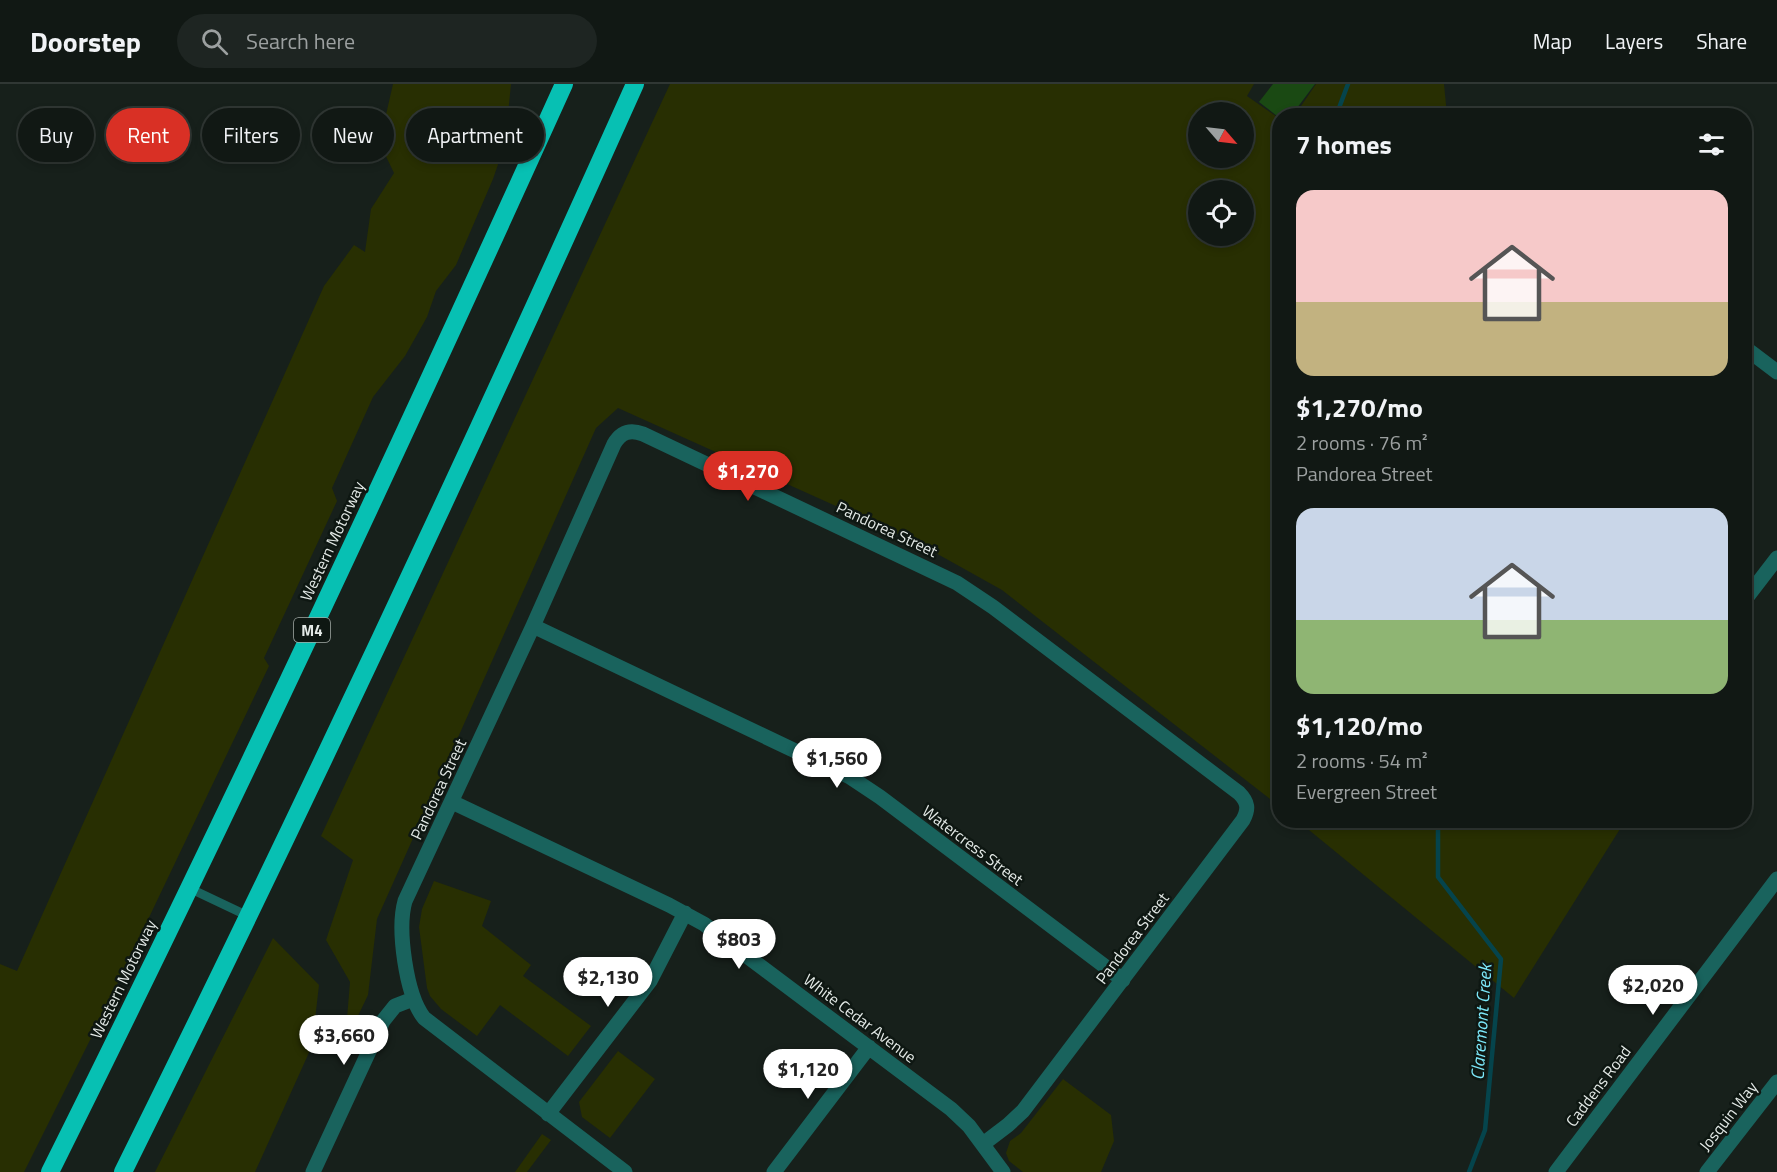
<!DOCTYPE html>
<html lang="en">
<head>
<meta charset="utf-8">
<style>
  :root { --surface:#111814; --page:#1e2522; --text:#f1f3f6; --muted:#9ca0a0; --line:#303734; --accent:#d93025 }
  body { margin:0; font-family:"Titillium Web",sans-serif; background:var(--page); color:var(--text); height:100vh; display:flex; flex-direction:column; font-size:22px; white-space:nowrap }
  * { box-sizing:border-box; margin:0 }
  p { font-size:20px; color:var(--muted) }
  .icon { flex:none; width:33px; height:33px; fill:none; stroke:currentColor; stroke-width:2; stroke-linecap:round; stroke-linejoin:round }
  .map { position:relative; flex:1; overflow:hidden }
  .panel { position:absolute; left:1272px; top:24px; width:480px; height:720px; display:flex; flex-direction:column; background:var(--surface); border-radius:24px; box-shadow:0 3px 9px #0003,0 0 0 2px var(--line) }
  .panel>* { flex:none }
  .guide { position:absolute; left:18px; top:24px; width:570px; height:54px; display:flex; gap:12px }
  .needle { width:39px; rotate:118deg }
  .tools { position:absolute; left:1188px; top:18px; display:grid; gap:12px }
  .tools a { display:grid; place-items:center; width:66px; height:66px; border-radius:50%; background:var(--surface); box-shadow:0 3px 9px #0003,0 0 0 2px var(--line); font-size:30px }
  .price { position:absolute; translate:-50% -51px; padding:0 14px; border-radius:21px; background:#fff; color:#222; font-size:20px; line-height:39px; filter:drop-shadow(0 2px 3px #0008) }
  .price::after { content:''; position:absolute; left:50%; top:36px; width:18px; height:14px; margin-left:-9px; background:inherit; clip-path:polygon(0 0,100% 0,50% 100%) }
  .price.selected { background:var(--accent); color:#fff }
  ul { padding:0; list-style:none }
  li { display:grid; align-content:center; gap:12px; height:318px; padding:0 24px }
  li span { display:grid; place-items:center; height:186px; border-radius:18px; color:#555 }
  li>.icon { margin-inline-start:auto }
  span .icon { width:108px; height:108px; fill:#fffc; stroke-width:1 }
  li b { font-size:26px }
  h2 { display:flex; justify-content:space-between; align-items:center; height:72px; padding:0 24px; font-size:26px }
  .tag { padding:0 21px; border-radius:27px; background:var(--surface); box-shadow:0 3px 9px #0003,0 0 0 2px var(--line); font-size:21px; line-height:54px }
  .tag.selected { background:var(--accent); color:#fff }
  header { display:flex; align-items:center; gap:36px; box-sizing:border-box; height:84px; padding:0 30px; background:var(--surface); border-bottom:2px solid var(--line) }
  header strong { font-size:28px }
  nav { display:flex; gap:33px; margin-inline-start:auto; font-size:21px }
  .search { width:420px; height:54px; background:var(--page); display:flex; align-items:center; gap:15px; box-sizing:border-box; padding:0 21px; border-radius:33px; color:var(--muted); font-size:22px }
  .map>svg:first-child { display:block }
  .green { fill:#282f02; fill-rule:evenodd }
  .lines { fill:none; stroke-linecap:round; stroke-linejoin:round }
  .stream { stroke:#05444c; stroke-width:4.5 }
  .building { fill:#1a4913 }
  .service { stroke:#19635d; stroke-width:9 }
  .minor { stroke:#19635d; stroke-width:15 }
  .tertiary { stroke:#19635d; stroke-width:15 }
  .motorway { stroke:#07c0b3; stroke-width:18 }
  .labels { text-anchor:middle; dominant-baseline:central; stroke-width:5; stroke-linejoin:round; paint-order:stroke }
  .shield { fill:#0e1712; stroke:#a4aba7; stroke-width:1.5 }
  .shield-label { font-size:15px; font-weight:bold; fill:#e4eae7 }
  .street-label { font-size:16px; fill:#e4eae7; stroke:#0e1712 }
  .water-label { font-size:18px; font-style:italic; fill:#7de9fb; stroke:#0e1712 }
</style>
</head>
<body>
<header>
<strong>Doorstep</strong>
<div class="search"><svg class="icon" aria-label="search" viewBox="0 0 24 24"><circle cx="10" cy="10" r="6"/><path d="M15 15l6 6"/></svg>Search here</div>
<nav><a>Map</a><a>Layers</a><a>Share</a></nav>
</header>
<div class="map">
<svg width="1777" height="1088" viewBox="0 0 1777 1088">
  <rect width="100%" height="100%" fill="#17201b"/>
  <path class="green" d="M393 0H511L505 60 493 95 456 181 436 207 427 233 405 272 373 313 332 404 337 417 264 574 269 582 102 932 24 1088H0V880L17 887 324 202 354 161 365 168 371 125 394 89 381 62 367 50 376 38 385 35Z
    M670 0H1254L1247 12 1280 35 1279 722 1002 506 916 458 618 324 596 344 377 835 368 911 345 959 350 898 326 856 353 776 321 752ZM1198 28H1244V74H1198ZM1198 106H1244V152H1198Z
    M1316 0H1444L1447 31H1295Z
    M1298 737H1625L1514 914Z
    M434 797 491 817 482 842 531 881 523 892 591 942 568 972 500 921 477 952 441 925 430 912 427 904 419 843 422 825Z
    M273 854 319 901 312 962 255 1088H155Z
    M618 967 655 995 610 1054 582 1033 579 1018Z
    M1063 995 1111 1031 1114 1057 1101 1088H1023L1009 1077 1006 1069 1010 1057 1021 1049Z
    M542 1050 551 1056 527 1088H515Z"/>
  <g class="lines">
    <path class="stream" d="M1336 32 1348 0
      M1438 736V793L1501 875 1485 1046 1469 1088"/>
  </g>
  <path class="building" d="M1273 0H1315L1291 32H1277L1259 18Z"/>
  <g class="lines">
    <path class="service" d="M189 804 248 832"/>
    <path class="minor" d="M1744 263 1777 288
      M1744 517 1777 474
      M533 542 850 693 880 713 1123 896
      M452 718 669 821 704 840 951 1025 969 1042 1003 1088
      M548 1030 650 897 685 829
      M313 1088 383 937 395 922 413 915
      M625 1088 424 934C406 911 397 845 405 817L533 542 614 360C621 348 630 345 643 350L957 499 993 523 1239 709C1248 718 1249 725 1243 736L1023 1027 1008 1041 983 1060
      M774 1088 869 963
      M1707 1088 1777 998"/>
    <path class="tertiary" d="M1556 1088 1777 795"/>
    <path class="motorway" d="M50 1088C229 729 399 365 564 0
      M123 1088C301 729 471 366 635 0"/>
  </g>
  <g class="labels">
    <rect class="shield" x="294" y="534" width="36" height="24" rx="4.5"/>
    <g class="shield-label">
      <text x="312" y="546">M4</text>
    </g>
    <g class="street-label">
      <text transform="translate(887 445) rotate(25)">Pandorea Street</text>
      <text transform="translate(332 457) rotate(-65)">Western Motorway</text>
      <text transform="translate(438 705) rotate(-65)">Pandorea Street</text>
      <text transform="translate(973 761) rotate(37)">Watercress Street</text>
      <text transform="translate(1132 854) rotate(-53)">Pandorea Street</text>
      <text transform="translate(123 895) rotate(-64)">Western Motorway</text>
      <text transform="translate(860 934) rotate(37)">White Cedar Avenue</text>
      <text transform="translate(1598 1002) rotate(-53)">Caddens Road</text>
      <text transform="translate(1728 1032) rotate(-52)">Josquin Way</text>
    </g>
    <g class="water-label">
      <text transform="translate(1481 938) rotate(-86)">Claremont Creek</text>
    </g>
  </g>
</svg>
<div class="tools">
<a><svg class="needle" viewBox="-14 -14 28 28"><path d="M0-13l5 13h-10z" fill="#e53935"/><path d="M0 13l5-13h-10z" fill="#9ca0a0"/></svg></a>
<a><svg class="icon" aria-label="locate" viewBox="0 0 24 24"><circle cx="12" cy="12" r="6"/><path d="M12 2v4M12 18v4M2 12h4M18 12h4"/></svg></a>
</div>
<b class="price selected" style="left:748px;top:418px">$1,270</b>
<b class="price" style="left:837px;top:705px">$1,560</b>
<b class="price" style="left:739px;top:886px">$803</b>
<b class="price" style="left:608px;top:924px">$2,130</b>
<b class="price" style="left:1653px;top:932px">$2,020</b>
<b class="price" style="left:344px;top:982px">$3,660</b>
<b class="price" style="left:808px;top:1016px">$1,120</b>
<div class="guide">
<a class="tag">Buy</a>
<a class="tag selected">Rent</a>
<a class="tag">Filters</a>
<a class="tag">New</a>
<a class="tag">Apartment</a>
</div>
<section class="panel">
<h2>7 homes<svg class="icon" aria-label="filters" viewBox="0 0 24 24"><path d="M4 7h16M4 17h16"/><circle cx="9" cy="7" r="2"/><circle cx="15" cy="17" r="2"/></svg></h2>
<ul>
<li><span style="background:linear-gradient(#f6c9c9 60%,#c2b280 0)"><svg class="icon" aria-label="home" viewBox="0 0 24 24"><path d="M3 11l9-7 9 7M6 9v11h12V9"/></svg></span><div><b>$1,270/mo</b><p>2 rooms · 76 m²</p><p>Pandorea Street</p></div></li>
<li><span style="background:linear-gradient(#c9d6e8 60%,#8fb573 0)"><svg class="icon" aria-label="home" viewBox="0 0 24 24"><path d="M3 11l9-7 9 7M6 9v11h12V9"/></svg></span><div><b>$1,120/mo</b><p>2 rooms · 54 m²</p><p>Evergreen Street</p></div></li>
</ul>
</section>
</div>
</body>
</html>
